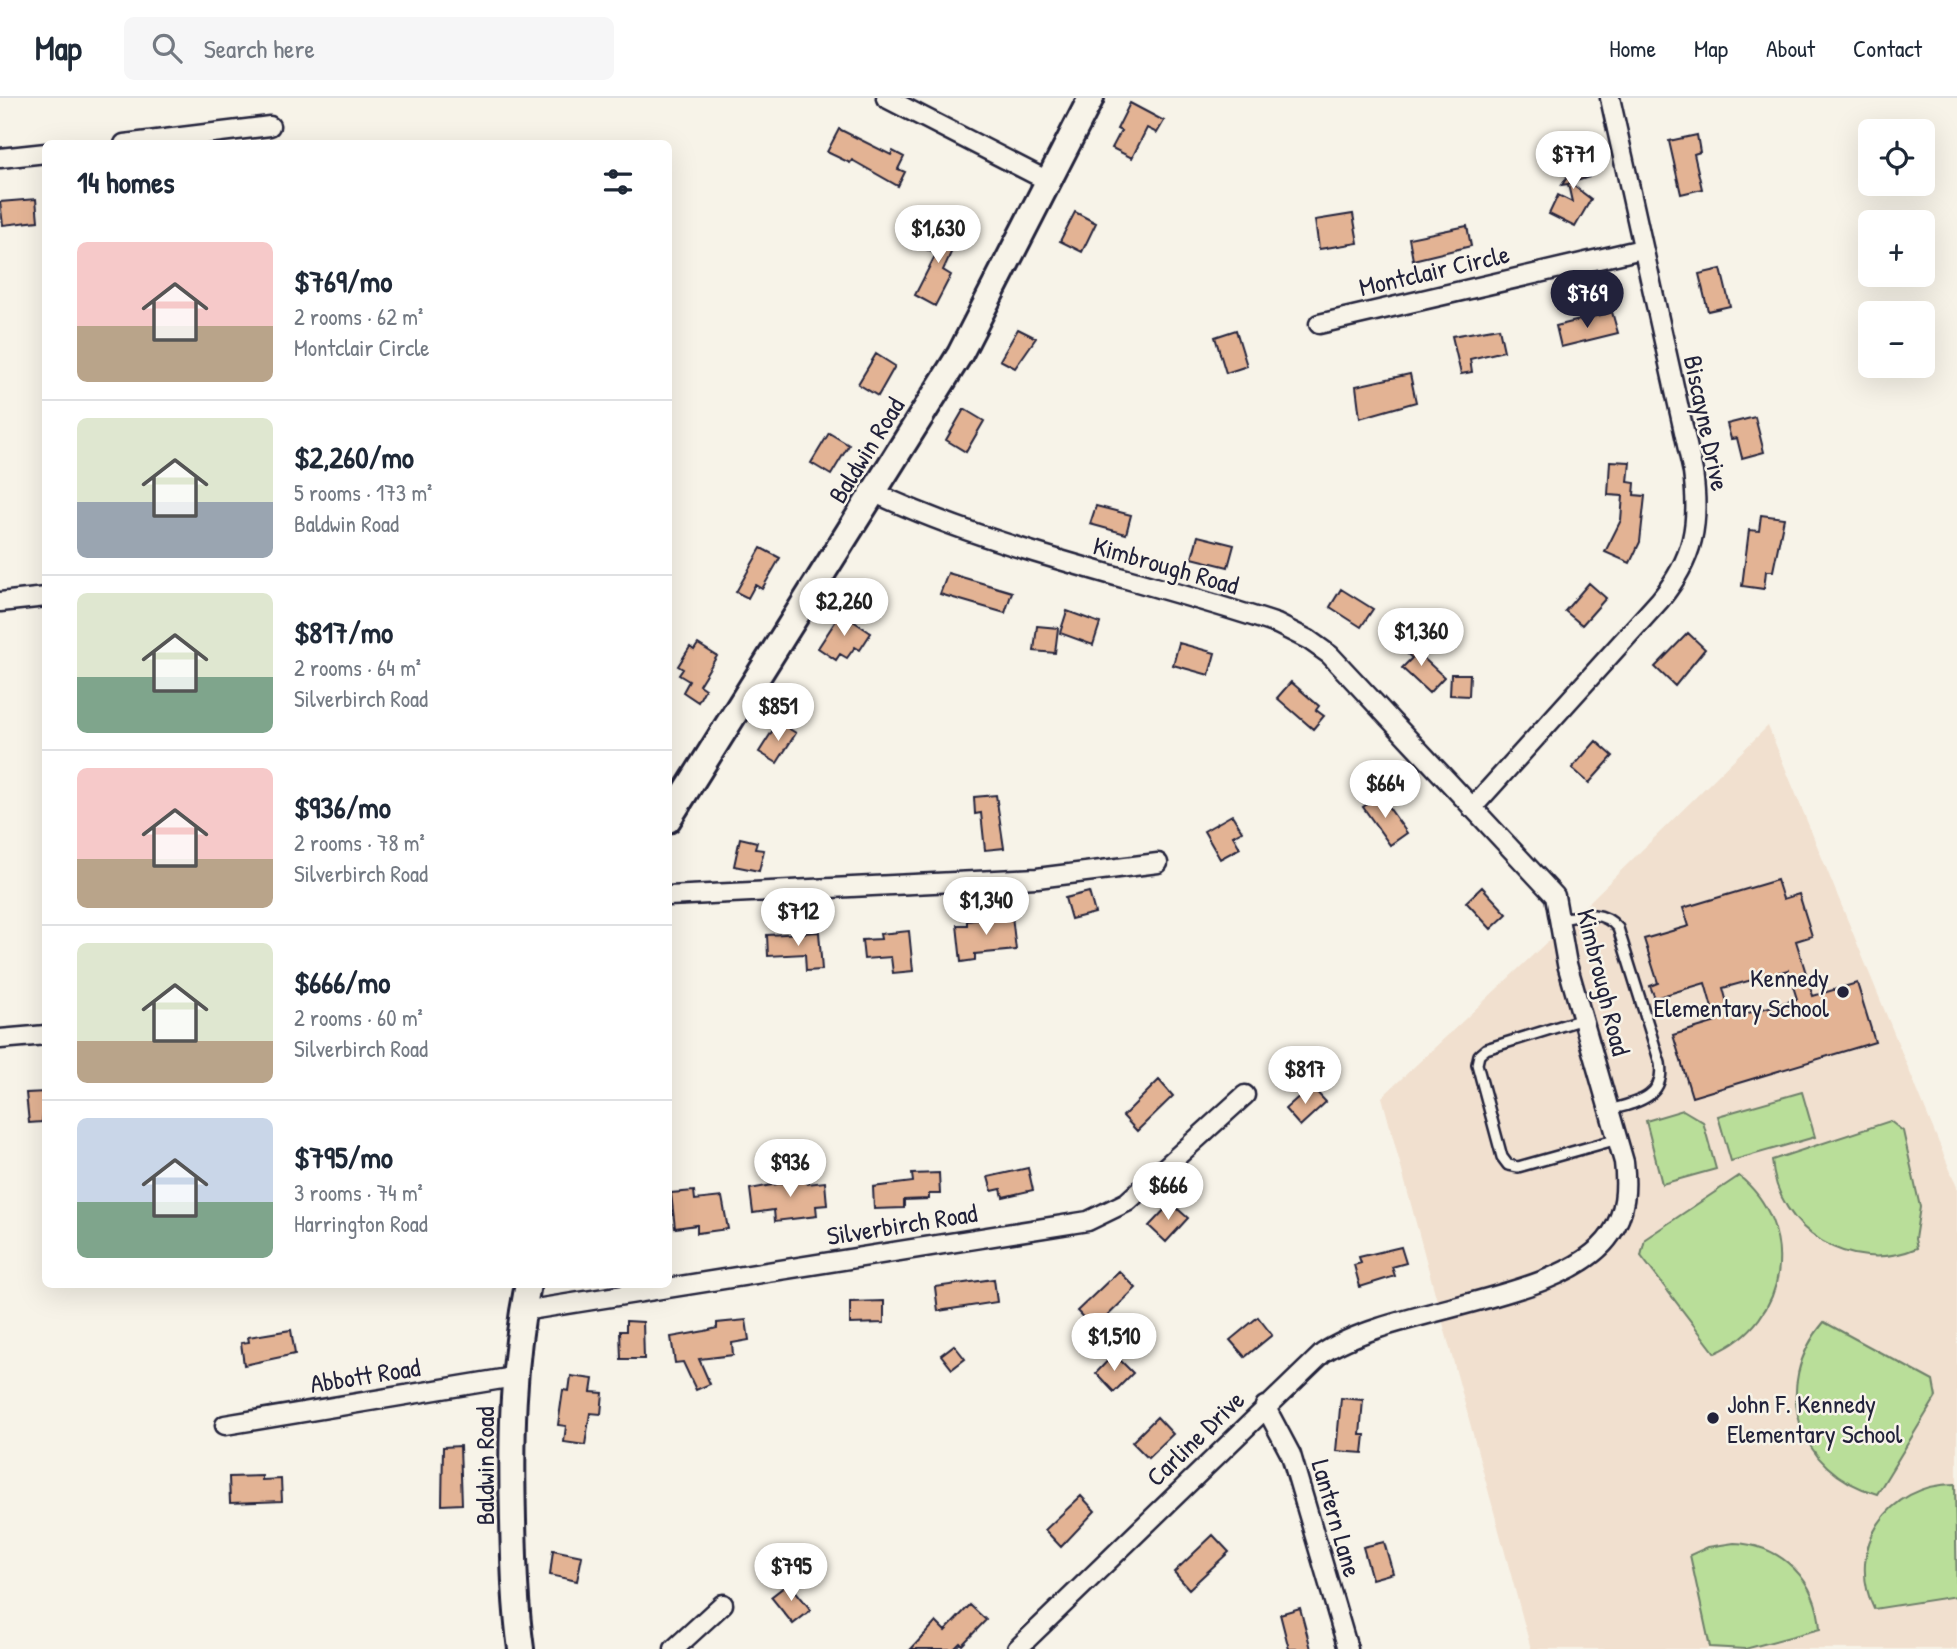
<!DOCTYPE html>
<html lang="en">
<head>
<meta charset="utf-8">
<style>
  :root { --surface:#fff; --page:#f6f6f7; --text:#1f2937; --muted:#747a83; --line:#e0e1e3; --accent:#22223b }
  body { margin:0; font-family:"Patrick Hand",sans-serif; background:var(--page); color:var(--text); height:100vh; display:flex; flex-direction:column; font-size:26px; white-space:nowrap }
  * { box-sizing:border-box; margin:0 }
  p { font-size:23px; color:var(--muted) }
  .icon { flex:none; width:38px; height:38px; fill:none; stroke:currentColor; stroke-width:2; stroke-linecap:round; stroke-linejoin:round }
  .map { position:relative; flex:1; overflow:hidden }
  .panel { position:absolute; left:42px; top:42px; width:630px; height:1148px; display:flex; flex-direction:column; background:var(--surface); border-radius:10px; box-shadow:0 7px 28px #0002 }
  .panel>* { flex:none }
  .tools { position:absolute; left:1858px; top:21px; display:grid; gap:14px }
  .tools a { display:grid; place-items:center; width:77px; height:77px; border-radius:10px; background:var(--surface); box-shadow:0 7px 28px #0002; font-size:35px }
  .price { position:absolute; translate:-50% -60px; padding:0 16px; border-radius:24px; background:#fff; color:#222; font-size:23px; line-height:46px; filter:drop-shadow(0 2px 4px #0008) }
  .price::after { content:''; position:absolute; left:50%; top:42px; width:21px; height:16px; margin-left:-10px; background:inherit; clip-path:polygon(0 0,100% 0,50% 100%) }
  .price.selected { background:var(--accent); color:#fff }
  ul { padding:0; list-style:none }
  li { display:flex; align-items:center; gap:21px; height:175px; padding:0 35px }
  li+li { border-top:2px solid var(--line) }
  li span { display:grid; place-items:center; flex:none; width:196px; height:140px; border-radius:10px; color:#555 }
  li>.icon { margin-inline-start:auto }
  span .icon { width:84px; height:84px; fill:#fffc; stroke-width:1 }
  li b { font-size:30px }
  h2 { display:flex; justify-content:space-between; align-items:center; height:84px; padding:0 35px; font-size:30px }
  header { display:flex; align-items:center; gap:42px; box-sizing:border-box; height:98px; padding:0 35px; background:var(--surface); border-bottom:2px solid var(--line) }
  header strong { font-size:33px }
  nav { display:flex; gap:38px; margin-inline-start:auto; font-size:24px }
  .search { width:490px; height:63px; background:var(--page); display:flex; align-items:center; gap:18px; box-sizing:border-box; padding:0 24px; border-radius:10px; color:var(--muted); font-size:26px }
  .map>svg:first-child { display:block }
  .built { fill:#f1e0cf }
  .green { fill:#b9de99; stroke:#6e806a; stroke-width:2 }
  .building { fill:#e3b394; stroke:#22223b; stroke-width:2; fill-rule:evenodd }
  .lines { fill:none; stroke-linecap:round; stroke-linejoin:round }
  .lane-casing { stroke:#22223b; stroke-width:14 }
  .street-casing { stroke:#22223b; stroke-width:23 }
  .secondary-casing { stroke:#22223b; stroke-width:30 }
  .lane { stroke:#f7f3e8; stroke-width:9 }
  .street { stroke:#f7f3e8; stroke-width:18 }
  .secondary { stroke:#f7f3e8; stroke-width:24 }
  .poi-dot { fill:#22223b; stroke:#f7f3e8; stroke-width:2.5 }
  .labels { text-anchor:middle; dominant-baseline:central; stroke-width:5; stroke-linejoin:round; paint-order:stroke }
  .street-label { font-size:26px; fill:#22223b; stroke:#f7f3e8 }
  .poi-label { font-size:26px; fill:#22223b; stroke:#f7f3e8; text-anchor:end }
</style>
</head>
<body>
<header>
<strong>Map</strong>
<div class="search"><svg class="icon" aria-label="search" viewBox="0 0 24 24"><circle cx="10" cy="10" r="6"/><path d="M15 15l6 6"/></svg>Search here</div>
<nav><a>Home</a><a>Map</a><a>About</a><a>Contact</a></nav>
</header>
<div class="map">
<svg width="1957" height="1551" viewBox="0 0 1957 1551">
  <rect width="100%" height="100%" fill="#f7f3e8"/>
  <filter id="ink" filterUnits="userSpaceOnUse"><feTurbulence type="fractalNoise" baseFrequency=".0143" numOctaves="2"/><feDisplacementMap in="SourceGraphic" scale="14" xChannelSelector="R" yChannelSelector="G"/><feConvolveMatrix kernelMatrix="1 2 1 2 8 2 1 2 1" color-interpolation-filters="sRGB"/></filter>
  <g filter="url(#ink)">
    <path class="built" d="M1768 628 1957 1089V1551H1531L1382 999 1582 811Z"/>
    <path class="green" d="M1802 994 1815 1039 1731 1063 1718 1018Z
      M1683 1012 1703 1024 1716 1071 1662 1086 1646 1023Z
      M1890 1023 1903 1033 1920 1109 1915 1141 1917 1150C1851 1178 1777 1133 1772 1062Z
      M1739 1078C1801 1128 1790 1223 1715 1255L1641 1158 1645 1141Z
      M1824 1224 1933 1283 1936 1299 1877 1396C1797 1374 1770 1288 1824 1224Z
      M1955 1386 1957 1498 1874 1511C1845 1450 1888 1386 1955 1386Z
      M1734 1445C1783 1447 1817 1483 1820 1531L1745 1551 1710 1549 1690 1457 1708 1449Z"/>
    <path class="building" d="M1130 5 1164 23 1157 35 1147 30 1132 60 1112 50 1121 33 1117 31Z
      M839 31 891 57 893 53 904 59 898 71 905 74 898 88 852 62 850 65 827 54Z
      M1697 37 1700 54 1694 56 1702 91 1681 96 1669 43Z
      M1581 48 1584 59 1602 55 1586 66 1589 79 1570 85 1591 101 1575 129 1549 116 1558 97 1572 104 1568 86 1562 87 1567 79 1563 64 1575 61Z
      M36 101 38 123 3 127 0 104Z
      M1075 114 1096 125 1082 154 1060 143Z
      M1353 116 1358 145 1319 151 1315 122Z
      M951 128 961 133 943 172 951 177 935 208 915 197 936 156 926 151 936 130 947 135Z
      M1467 128 1471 148 1413 162 1409 140Z
      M1721 171 1730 208 1708 213 1699 176Z
      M1612 214 1618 235 1561 249 1556 228Z
      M1499 230 1504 253 1470 261 1472 274 1461 276 1452 238Z
      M1018 231 1036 240 1015 270 1000 262Z
      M1236 232 1247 268 1226 275 1215 239Z
      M876 256 895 268 878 298 858 286Z
      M1410 276 1416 304 1360 320 1356 288Z
      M964 311 984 323 966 354 946 342Z
      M1755 319 1764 354 1742 360 1737 340 1731 341 1727 326Z
      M829 335 849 347 831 377 811 365Z
      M1610 363 1630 364 1628 384 1635 385 1634 397 1645 398 1640 444 1630 465 1605 454 1621 422 1623 398 1608 397Z
      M1096 408 1131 417 1126 436 1090 426Z
      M1761 417 1784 420 1773 473H1766L1764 491 1742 488 1749 432 1759 433Z
      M1198 438 1234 447 1228 469 1192 460Z
      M761 450 780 460 762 491 755 487 748 500 736 494Z
      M948 475 1012 494 1005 515 940 496Z
      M1589 485 1606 500 1582 527 1565 513Z
      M1341 491 1373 511 1361 529 1330 509Z
      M1067 513 1100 525 1093 547 1060 535Z
      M841 515 871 535 860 552 855 549 847 560 840 556 836 562 818 550Z
      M1037 528 1058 530 1055 555 1034 553Z
      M1688 535 1705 551 1675 588 1655 569Z
      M1413 542 1423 552 1419 556 1444 579 1429 595 1402 570 1412 560 1403 552Z
      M1179 545 1215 555 1209 577 1173 567Z
      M698 546 717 558 699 587 705 591 698 604 683 594 689 583 679 577 683 571 678 568 690 549 694 552Z
      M1451 576H1470L1469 598 1450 597Z
      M1291 584 1319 608 1316 612 1324 618 1313 631 1277 600Z
      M778 624 796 635 777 665 759 654Z
      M1596 643 1613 658 1589 685 1572 670Z
      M996 697 1004 750 985 752 981 715 975 716 974 699Z
      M1380 697 1407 735 1390 747 1363 709Z
      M1232 717 1242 733 1233 738 1240 750 1220 761 1204 733Z
      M740 740 757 744 755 751 764 752 759 773 734 768Z
      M1777 782 1783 801 1799 796 1812 838 1796 843 1813 898 1857 885 1875 944 1692 999 1673 937 1716 924 1705 885 1655 900 1650 888 1658 885 1644 841 1689 828 1683 810ZM1788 872 1797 901 1731 920 1723 890Z
      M1482 789 1507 816 1491 831 1466 804Z
      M1089 794 1095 815 1071 821 1065 800Z
      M1012 818 1016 852 975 856V862L961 864 957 827H967V823Z
      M909 833 913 873 893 875 891 859 864 861 862 842 881 841 880 836Z
      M819 834 822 872 806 873 805 856 768 858 767 837Z
      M1159 982 1173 998 1137 1033 1123 1018Z
      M1311 988 1326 1004 1300 1028 1285 1011Z
      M46 994 42 1024 29 1025 26 995Z
      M1028 1070 1033 1092 1003 1099 1001 1091 992 1093 988 1079Z
      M939 1075 940 1096H929V1101L904 1102V1110L874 1111 873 1089 913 1084 912 1076Z
      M806 1081 807 1086 825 1084 827 1107 816 1108 817 1118 775 1123 774 1112 753 1115 750 1091Z
      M694 1093 695 1102 722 1099 728 1131 697 1135V1127L675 1130 671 1095Z
      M1171 1105 1188 1120 1166 1144 1149 1128Z
      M1401 1149 1406 1165 1392 1169 1395 1178 1360 1189 1354 1167 1361 1165 1359 1159Z
      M1119 1173 1136 1190 1094 1231 1077 1213Z
      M994 1181 997 1204 938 1213 935 1189Z
      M884 1203V1225L850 1226V1204Z
      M1258 1219 1272 1237 1245 1259 1230 1242Z
      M746 1222 749 1242 732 1245 733 1257 699 1261 710 1286 696 1292 683 1264 675 1265 671 1239 705 1233 717 1230V1225Z
      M626 1223 643 1224 644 1261H621L620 1233H626Z
      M291 1232 295 1256 244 1267 241 1245 249 1244 248 1239Z
      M954 1247 965 1261 952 1271 941 1257Z
      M1114 1256 1133 1275 1114 1294 1096 1275Z
      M571 1278 593 1281 591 1294 603 1295 601 1316 590 1315 585 1347 564 1344 566 1328 558 1327 563 1292 569 1293Z
      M1341 1300 1363 1302 1360 1337H1365L1363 1355 1336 1353Z
      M1157 1319 1173 1336 1148 1360 1132 1344Z
      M460 1348 462 1406 442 1407 443 1349Z
      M262 1378V1382L281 1381 282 1403 230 1405 229 1379Z
      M1081 1398 1095 1413 1061 1449 1045 1432Z
      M1213 1437 1229 1454 1189 1491 1174 1474Z
      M1384 1444 1393 1475 1372 1481 1363 1449Z
      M553 1452 582 1458 577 1483 550 1477Z
      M789 1485 811 1512 793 1526 771 1499Z
      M970 1507 986 1522 962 1547 960 1545 954 1551H911L936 1524 945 1533Z
      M1300 1510 1311 1551H1289L1280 1516Z"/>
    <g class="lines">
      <defs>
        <path id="lane" d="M1561 821C1582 817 1602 811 1618 830L1660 965C1666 1000 1635 1005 1609 1012
          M1583 921 1486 951 1479 957 1477 966 1502 1059 1508 1067 1518 1069 1618 1041"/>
        <path id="street" d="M886 0 1050 84
          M124 46 270 28
          M0 60 46 55
          M1319 226 1642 151
          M875 395C1003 455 1144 481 1277 526L1309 542 1330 557 1555 798 1567 866 1624 1064C1627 1090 1626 1114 1611 1136 1566 1204 1393 1208 1323 1255L1017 1551
          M0 504 46 499
          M1472 710 1660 502C1694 460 1700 426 1693 374L1610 0
          M668 798 1037 780 1158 765
          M0 941 46 937
          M523 1213 1088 1123 1127 1104 1245 997
          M1265 1308 1291 1357 1348 1551
          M225 1327 514 1279
          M674 1551 723 1506"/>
        <path id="secondary" d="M668 722 960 256 1091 0
          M521 1551C515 1508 514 1466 513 1422 511 1343 512 1265 528 1186"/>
      </defs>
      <use href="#lane" class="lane-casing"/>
      <use href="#street" class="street-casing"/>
      <use href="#secondary" class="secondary-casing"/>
      <use href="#lane" class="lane"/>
      <use href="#street" class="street"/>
      <use href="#secondary" class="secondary"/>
    </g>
  </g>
  <g class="poi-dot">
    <circle cx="1843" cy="894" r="7"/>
    <circle cx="1713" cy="1320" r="7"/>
  </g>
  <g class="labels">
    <g class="street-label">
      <text transform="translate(1434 172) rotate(-13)">Montclair Circle</text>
      <text transform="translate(1707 325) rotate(78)">Biscayne Drive</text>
      <text transform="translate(866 352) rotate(-58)">Baldwin Road</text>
      <text transform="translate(1166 467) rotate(16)">Kimbrough Road</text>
      <text transform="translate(1604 884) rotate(76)">Kimbrough Road</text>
      <text transform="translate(902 1126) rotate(-9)">Silverbirch Road</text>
      <text transform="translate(365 1277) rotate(-9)">Abbott Road</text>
      <text transform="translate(1195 1340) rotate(-44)">Carline Drive</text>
      <text transform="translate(484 1368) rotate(-90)">Baldwin Road</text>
      <text transform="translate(1337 1420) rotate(74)">Lantern Lane</text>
    </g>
    <g class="poi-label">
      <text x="1829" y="879">Kennedy<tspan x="1829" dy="30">Elementary School</tspan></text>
      <text x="1727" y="1305" text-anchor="start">John F. Kennedy<tspan x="1727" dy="30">Elementary School</tspan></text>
    </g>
  </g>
</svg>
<div class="tools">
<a><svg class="icon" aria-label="locate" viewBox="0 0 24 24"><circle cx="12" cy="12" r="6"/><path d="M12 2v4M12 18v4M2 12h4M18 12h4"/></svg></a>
<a>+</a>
<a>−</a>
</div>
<b class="price" style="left:1573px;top:93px">$771</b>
<b class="price" style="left:938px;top:167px">$1,630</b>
<b class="price selected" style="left:1587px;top:232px">$769</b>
<b class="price" style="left:844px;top:540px">$2,260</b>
<b class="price" style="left:1421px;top:570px">$1,360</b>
<b class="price" style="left:778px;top:645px">$851</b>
<b class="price" style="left:1385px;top:722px">$664</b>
<b class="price" style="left:986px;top:839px">$1,340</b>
<b class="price" style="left:798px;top:850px">$712</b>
<b class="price" style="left:1305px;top:1008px">$817</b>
<b class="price" style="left:790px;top:1101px">$936</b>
<b class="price" style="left:1168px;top:1124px">$666</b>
<b class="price" style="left:1114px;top:1275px">$1,510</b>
<b class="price" style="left:791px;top:1505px">$795</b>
<section class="panel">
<h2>14 homes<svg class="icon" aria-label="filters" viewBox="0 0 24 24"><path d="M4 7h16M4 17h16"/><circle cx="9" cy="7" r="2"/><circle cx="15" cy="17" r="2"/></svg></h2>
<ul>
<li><span style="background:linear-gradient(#f6c9c9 60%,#b9a48a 0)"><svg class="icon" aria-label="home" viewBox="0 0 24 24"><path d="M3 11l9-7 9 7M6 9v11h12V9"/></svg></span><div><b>$769/mo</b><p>2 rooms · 62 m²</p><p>Montclair Circle</p></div></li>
<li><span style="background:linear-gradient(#dfe7d0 60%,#9aa5b1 0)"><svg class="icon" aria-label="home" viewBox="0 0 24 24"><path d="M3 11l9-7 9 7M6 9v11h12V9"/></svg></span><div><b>$2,260/mo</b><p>5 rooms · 173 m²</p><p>Baldwin Road</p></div></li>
<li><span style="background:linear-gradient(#dfe7d0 60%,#7fa58c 0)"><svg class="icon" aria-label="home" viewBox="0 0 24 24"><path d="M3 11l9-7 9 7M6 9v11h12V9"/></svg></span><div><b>$817/mo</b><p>2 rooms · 64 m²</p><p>Silverbirch Road</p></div></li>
<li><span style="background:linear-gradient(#f6c9c9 65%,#b9a48a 0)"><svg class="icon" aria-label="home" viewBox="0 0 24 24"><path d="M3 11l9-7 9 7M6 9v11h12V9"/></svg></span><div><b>$936/mo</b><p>2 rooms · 78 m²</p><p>Silverbirch Road</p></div></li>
<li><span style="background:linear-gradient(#dfe7d0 70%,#b9a48a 0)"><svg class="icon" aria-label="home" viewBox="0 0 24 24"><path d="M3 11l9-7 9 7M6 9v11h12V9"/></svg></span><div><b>$666/mo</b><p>2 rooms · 60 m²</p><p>Silverbirch Road</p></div></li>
<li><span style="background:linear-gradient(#c9d6e8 60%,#7fa58c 0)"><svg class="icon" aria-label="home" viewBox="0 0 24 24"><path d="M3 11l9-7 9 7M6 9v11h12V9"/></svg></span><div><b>$795/mo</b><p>3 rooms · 74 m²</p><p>Harrington Road</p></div></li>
</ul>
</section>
</div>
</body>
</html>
